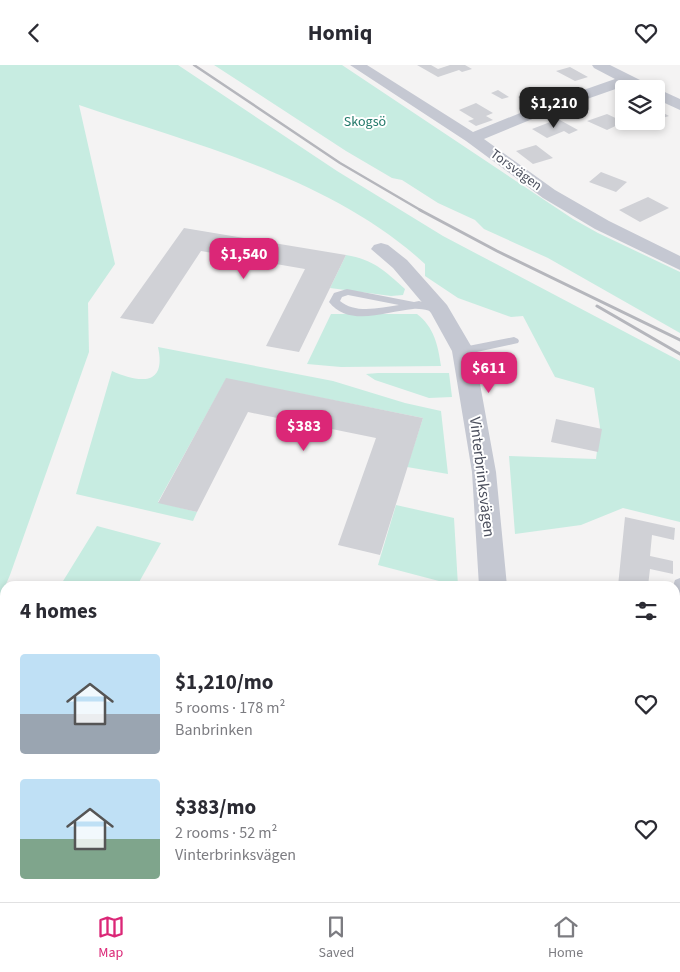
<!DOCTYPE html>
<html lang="en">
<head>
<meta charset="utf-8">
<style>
  :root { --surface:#fff; --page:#f7f7f7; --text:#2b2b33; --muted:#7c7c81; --line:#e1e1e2; --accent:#db2777 }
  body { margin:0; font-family:"Source Sans 3",sans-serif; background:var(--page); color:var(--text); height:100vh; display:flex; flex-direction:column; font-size:19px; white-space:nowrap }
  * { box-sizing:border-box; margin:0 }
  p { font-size:16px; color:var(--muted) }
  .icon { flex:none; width:28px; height:28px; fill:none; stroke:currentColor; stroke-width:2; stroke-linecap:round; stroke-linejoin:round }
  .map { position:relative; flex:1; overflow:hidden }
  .details { position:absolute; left:0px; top:516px; width:680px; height:321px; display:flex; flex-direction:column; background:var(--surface); border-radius:15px 15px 0 0; box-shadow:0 2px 8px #0003 }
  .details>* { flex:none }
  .buttons { position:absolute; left:615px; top:15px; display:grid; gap:10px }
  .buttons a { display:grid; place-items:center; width:50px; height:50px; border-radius:5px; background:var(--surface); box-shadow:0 2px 8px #0003; font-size:25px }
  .price { position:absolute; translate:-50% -42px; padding:0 11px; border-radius:10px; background:var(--accent); color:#fff; font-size:16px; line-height:32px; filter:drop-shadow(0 1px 2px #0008) }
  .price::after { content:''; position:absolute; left:50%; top:30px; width:15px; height:11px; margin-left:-8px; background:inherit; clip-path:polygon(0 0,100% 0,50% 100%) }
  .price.selected { background:#222; color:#fff }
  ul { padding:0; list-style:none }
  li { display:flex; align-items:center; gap:15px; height:125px; padding:0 20px }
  li span { display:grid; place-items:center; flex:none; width:140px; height:100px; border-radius:5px; color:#555 }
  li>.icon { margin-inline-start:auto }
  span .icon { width:60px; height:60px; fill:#fffc; stroke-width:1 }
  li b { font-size:21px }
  h2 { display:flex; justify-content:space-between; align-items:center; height:60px; padding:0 20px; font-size:21px }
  header { display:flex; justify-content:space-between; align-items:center; height:65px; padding:0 20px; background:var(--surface); font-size:22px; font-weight:700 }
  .dock { display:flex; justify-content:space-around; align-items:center; height:70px; border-top:1px solid var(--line); background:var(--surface); font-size:14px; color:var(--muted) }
  .dock a { display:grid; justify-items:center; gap:2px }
  .dock .selected { color:var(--accent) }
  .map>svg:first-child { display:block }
  .green { fill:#c7ece1 }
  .building { fill:#d0d1d6 }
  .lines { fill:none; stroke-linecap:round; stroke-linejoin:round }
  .service { fill:#c5c8d2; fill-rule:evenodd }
  .minor { fill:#c5c8d2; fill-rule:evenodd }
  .rail-far1 { stroke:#b5b6bc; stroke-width:2.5 }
  .rail { stroke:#b5b6bc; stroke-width:3 }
  .labels { text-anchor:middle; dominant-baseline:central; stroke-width:4; stroke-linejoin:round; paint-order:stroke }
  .far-park-label { font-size:14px; fill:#23796a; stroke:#fff }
  .far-street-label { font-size:14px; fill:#4c505e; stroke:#fff }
  .street-label { font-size:16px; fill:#4c505e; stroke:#fff }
</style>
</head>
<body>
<header><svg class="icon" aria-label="back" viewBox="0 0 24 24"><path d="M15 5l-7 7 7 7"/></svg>Homiq<svg class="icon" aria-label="heart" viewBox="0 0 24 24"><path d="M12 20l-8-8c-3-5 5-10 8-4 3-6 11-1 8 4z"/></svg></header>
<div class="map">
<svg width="680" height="837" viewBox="0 0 680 837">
  <rect width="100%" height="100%" fill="#f4f3f3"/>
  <path class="green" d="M0 0H178L337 106 443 171 680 296V457L623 443 581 460 515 469 509 391 596 394 600 362 594 323 555 312 523 251 511 252 458 233 425 211V199C332 113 196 80 79 40L115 199 88 238 89 287 10 510 0 533Z
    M214 0H342L573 154 598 168 680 207V268L548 193 484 164 475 155 438 138 402 115 392 113 346 86Z
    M346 190C374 195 384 205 405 224L403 230 391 231 330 223Z
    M331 249H417C434 262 438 280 441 301L341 302 307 299Z
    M158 282 333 316 405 338 441 346 448 409 407 402 423 353 226 314 158 437 197 447 193 456 76 429 112 306C137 317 167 323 158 282Z
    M378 308H449L452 332 429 333 375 315 366 309Z
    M396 440 454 453 458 521 378 500Z
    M97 461 161 478 138 519 146 521H60Z
    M0 705 5 710V832L31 833 29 837H0Z"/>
  <path class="building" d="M417 0H431L438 4 450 0H465L472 4 462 7 459 5 438 12Z
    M570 2 588 12 575 16 556 6Z
    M498 25 509 32 502 34 491 28Z
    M537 25 549 31 530 39 518 32Z
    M476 38 493 48 486 51 493 55 476 61 468 56 474 54 459 45Z
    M656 44 669 51 656 55Z
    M607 49 624 57 607 65 587 56Z
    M558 54 578 65 569 69 564 66 547 73 532 64Z
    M536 80 553 93 533 99 516 86Z
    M601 107 627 117 616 127 589 117Z
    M648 132 669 143 640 157 619 145Z
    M184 163 346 190 299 287 266 281 305 204 201 186 153 259 120 253Z
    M226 313 423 353 380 490 338 480 376 373 248 347 197 447 158 438Z
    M556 354 602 364 598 387 551 377Z
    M625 452 675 463 674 475 652 470 650 491 673 496V509L650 504 648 521H618Z
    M675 613 680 614V628L677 627V639H675Z
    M675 657 680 658V719L675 718Z"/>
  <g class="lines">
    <path class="service" d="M347 224 414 237 419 236 444 243 445 245 440 248C432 247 422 243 413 244 387 246 349 263 329 237L334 228ZM348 230 399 240C380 243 355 249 340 236L342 232Z
      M514 272 518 274 519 276 518 278 463 290 458 286 463 282Z
      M680 513V574L675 572V521H673L675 515Z"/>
    <path class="minor" d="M350 0H367L473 67 535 42 615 14 594 3 592 0H610L652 21 654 24H635L627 20 547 48 484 74 555 125 609 156 680 191V205L595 164 543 133 466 76Z
      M656 23 680 34V45L656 34Z
      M381 178 388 180 407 195 447 240 474 286 496 407 507 521H479L472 407 452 286 431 248 393 203 371 184 374 180Z
      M675 774H680V808H675Z
      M488 832H524V837H488Z"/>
    <path class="rail-far1" d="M194 0 340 98 422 146"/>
    <path class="rail" d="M420 145 497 186 680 275
      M597 241 680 289"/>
  </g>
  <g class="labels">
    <g class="far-park-label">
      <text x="365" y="57">Skogsö</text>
    </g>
    <g class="far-street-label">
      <text transform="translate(516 105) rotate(36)">Torsvägen</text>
    </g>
    <g class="street-label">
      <text transform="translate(482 412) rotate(83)">Vinterbrinksvägen</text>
    </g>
  </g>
</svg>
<div class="buttons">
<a><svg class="icon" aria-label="layers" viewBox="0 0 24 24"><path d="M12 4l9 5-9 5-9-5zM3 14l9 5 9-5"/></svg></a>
</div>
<b class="price selected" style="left:554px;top:64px">$1,210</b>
<b class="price" style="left:244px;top:215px">$1,540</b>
<b class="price" style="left:489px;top:329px">$611</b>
<b class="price" style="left:304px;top:387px">$383</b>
<section class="details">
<h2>4 homes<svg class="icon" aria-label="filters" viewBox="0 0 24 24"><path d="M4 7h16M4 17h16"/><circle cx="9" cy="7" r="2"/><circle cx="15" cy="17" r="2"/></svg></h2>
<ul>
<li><span style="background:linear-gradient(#bfe0f5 60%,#9aa5b1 0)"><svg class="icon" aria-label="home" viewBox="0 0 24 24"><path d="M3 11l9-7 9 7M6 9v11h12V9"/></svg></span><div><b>$1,210/mo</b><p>5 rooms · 178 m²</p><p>Banbrinken</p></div><svg class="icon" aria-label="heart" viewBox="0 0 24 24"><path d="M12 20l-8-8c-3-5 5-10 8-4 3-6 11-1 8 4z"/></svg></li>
<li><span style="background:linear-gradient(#bfe0f5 60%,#7fa58c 0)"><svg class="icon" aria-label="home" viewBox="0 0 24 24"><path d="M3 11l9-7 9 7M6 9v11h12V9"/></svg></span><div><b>$383/mo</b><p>2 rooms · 52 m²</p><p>Vinterbrinksvägen</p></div><svg class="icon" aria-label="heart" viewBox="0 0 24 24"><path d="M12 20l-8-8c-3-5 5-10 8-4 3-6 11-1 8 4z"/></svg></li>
</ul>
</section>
</div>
<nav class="dock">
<a class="selected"><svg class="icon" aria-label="map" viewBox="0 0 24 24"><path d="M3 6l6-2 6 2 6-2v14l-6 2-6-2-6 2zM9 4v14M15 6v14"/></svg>Map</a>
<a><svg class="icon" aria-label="saved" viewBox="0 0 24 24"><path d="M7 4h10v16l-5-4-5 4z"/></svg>Saved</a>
<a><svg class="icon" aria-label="home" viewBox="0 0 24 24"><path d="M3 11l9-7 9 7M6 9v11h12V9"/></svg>Home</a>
</nav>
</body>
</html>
